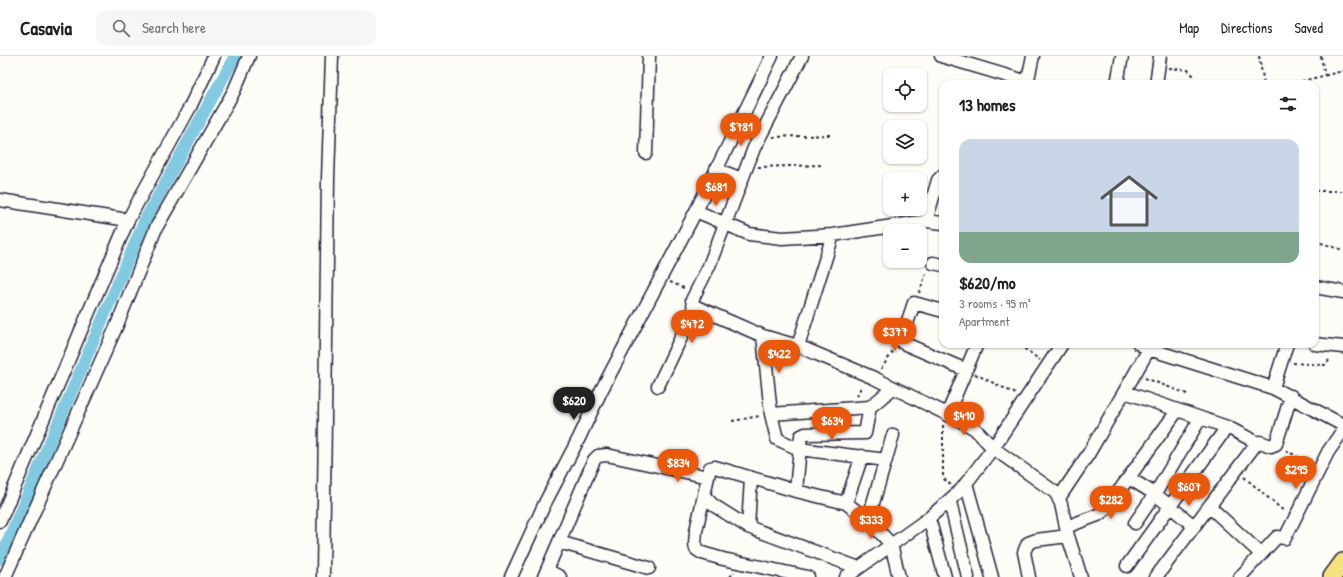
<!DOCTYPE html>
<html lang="en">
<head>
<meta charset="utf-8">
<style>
  :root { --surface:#fff; --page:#f6f6f6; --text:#222; --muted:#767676; --line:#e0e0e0; --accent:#ea580c }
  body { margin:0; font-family:"Patrick Hand",sans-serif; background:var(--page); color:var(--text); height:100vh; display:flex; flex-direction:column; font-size:15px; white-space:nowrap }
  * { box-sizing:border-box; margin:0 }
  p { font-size:13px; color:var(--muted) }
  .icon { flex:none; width:22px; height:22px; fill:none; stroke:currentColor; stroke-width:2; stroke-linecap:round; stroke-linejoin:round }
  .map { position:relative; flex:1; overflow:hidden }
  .drawer { position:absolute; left:939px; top:24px; width:380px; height:268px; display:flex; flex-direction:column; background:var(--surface); border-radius:12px; box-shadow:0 1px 3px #0004 }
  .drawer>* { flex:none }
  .buttons { position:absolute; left:883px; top:12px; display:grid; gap:8px }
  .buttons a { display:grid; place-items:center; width:44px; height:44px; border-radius:8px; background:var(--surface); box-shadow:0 1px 3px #0004; font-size:20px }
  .price { position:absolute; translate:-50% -34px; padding:0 9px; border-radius:14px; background:var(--accent); color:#fff; font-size:13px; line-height:26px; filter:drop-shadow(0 1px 2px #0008) }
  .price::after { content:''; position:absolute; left:50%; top:24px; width:12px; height:9px; margin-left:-6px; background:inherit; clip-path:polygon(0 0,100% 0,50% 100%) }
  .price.on { background:#222; color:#fff }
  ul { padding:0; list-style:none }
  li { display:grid; align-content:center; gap:8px; height:212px; padding:0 20px }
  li+li { border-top:1px solid var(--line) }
  li span { display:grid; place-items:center; height:124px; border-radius:12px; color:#555 }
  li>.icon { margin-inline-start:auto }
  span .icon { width:72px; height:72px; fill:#fffc; stroke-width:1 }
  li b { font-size:17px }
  h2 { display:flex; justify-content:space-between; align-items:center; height:48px; padding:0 20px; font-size:17px }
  header { display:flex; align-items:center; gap:24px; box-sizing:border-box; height:56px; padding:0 20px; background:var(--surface); border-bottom:1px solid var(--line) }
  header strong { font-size:19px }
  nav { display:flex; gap:22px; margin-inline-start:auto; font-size:14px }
  .search { width:280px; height:36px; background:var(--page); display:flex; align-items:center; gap:10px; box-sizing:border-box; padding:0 14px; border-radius:12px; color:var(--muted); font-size:15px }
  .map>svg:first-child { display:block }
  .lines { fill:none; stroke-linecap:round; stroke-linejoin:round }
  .canal { stroke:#81cae2; stroke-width:12 }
  .minor-casing { stroke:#22223b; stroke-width:15 }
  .highway-casing { stroke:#22223b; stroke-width:20 }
  .path { stroke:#22223b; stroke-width:2; stroke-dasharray:3 3; stroke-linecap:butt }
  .minor { stroke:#fdfcf7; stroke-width:12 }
  .highway { stroke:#f5e382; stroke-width:17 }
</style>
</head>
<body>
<header>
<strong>Casavia</strong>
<div class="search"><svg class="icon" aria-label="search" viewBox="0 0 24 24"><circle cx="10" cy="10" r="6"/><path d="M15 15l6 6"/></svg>Search here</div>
<nav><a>Map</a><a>Directions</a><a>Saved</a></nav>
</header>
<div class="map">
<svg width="1343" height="521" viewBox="0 0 1343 521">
  <rect width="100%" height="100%" fill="#fdfcf7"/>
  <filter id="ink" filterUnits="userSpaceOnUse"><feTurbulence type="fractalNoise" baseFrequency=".025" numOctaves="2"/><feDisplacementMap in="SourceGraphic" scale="8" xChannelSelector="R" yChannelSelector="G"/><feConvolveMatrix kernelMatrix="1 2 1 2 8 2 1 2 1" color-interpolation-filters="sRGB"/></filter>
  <g filter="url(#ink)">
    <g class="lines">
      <path class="canal" d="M0 503 145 164 235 0"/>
      <defs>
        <path id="minor" d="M941 0 1028 26
          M1027 28 1033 0
          M1117 28 1122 0
          M1156 28 1160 0
          M646 97 649 0
          M716 113 742 123
          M0 144 128 164
          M696 155 749 178 782 182 833 179 926 165 943 167
          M926 165 938 124 943 119
          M933 207 943 209
          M1315 231 1343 236
          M694 250 763 280 798 290 874 322 965 367 975 373 993 392 1056 437 1061 448 1068 480 1081 521
          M943 255 914 247 901 285 903 287 966 314
          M763 280 771 358 777 383 799 393 886 404
          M1139 288 1149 293 1273 332 1343 369
          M1315 288 1343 291
          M798 290 833 179
          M658 330 687 269 694 250 692 244 709 210 754 92 802 0
          M1273 332 1287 288
          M1125 336 1227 371 1258 387
          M771 358 870 351 893 332
          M947 359 977 288
          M708 421 696 475 695 488 696 493 702 497 723 503 808 521
          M751 422 748 471 859 512
          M1129 422 1155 438 1194 470
          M966 427 992 521
          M796 435 801 380 805 378 865 377 870 351
          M704 440 713 449 748 471
          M1059 442 1089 397 1149 293
          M950 446 968 521
          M846 447 862 400
          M1209 450 1261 498
          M929 462 945 521
          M868 464 893 379
          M0 465 128 164 190 51 214 0
          M1135 467 1155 438 1200 363
          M1066 471 1098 459 1106 453 1177 355
          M559 486 649 512
          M1127 510 1227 371
          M547 514 560 521
          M5 521 117 269 156 172 234 35 249 0
          M323 521 328 123 332 0
          M511 521 545 447 579 382 601 335 696 155 772 0
          M544 521 594 404 598 400 607 399 708 421 710 412 715 411 796 435 846 447 868 464 891 488 899 521
          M846 521 929 462 961 434 993 392 1062 288
          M1029 521 1024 496 1028 487 1036 484 1068 480
          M1156 521 1256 388 1260 386 1271 390 1276 388 1291 340
          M1240 521 1277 481 1285 482 1328 396 1343 374"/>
        <path id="highway" d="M1332 521 1343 506"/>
      </defs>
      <use href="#minor" class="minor-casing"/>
      <use href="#highway" class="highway-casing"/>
      <path class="path" d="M1259 0 1264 28
        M1321 0 1325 20
        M1169 12 1188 14 1193 19 1194 28
        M1290 28 1343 15
        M773 81 830 79
        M758 111 822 109
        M1315 135H1343
        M1315 185 1343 194
        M670 226 686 233
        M919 237 927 215
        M1021 288 1022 291 1040 304
        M1293 307 1325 309 1328 307 1329 301
        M881 313 894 294
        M975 318 1016 338
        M1145 322 1187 338
        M857 340 862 329
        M732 365 760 360
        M943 369V419L944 423 951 429
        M1286 394 1309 408
        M1244 421 1285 456
        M730 521 734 516"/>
      <use href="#minor" class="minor"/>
      <use href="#highway" class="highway"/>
    </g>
  </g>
</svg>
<div class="buttons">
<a><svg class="icon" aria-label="locate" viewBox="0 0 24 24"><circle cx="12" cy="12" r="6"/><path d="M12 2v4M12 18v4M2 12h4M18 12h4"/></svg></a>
<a><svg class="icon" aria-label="layers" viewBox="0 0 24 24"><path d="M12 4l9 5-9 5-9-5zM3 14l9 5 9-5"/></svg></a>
<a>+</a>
<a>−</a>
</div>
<b class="price" style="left:741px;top:91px">$781</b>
<b class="price" style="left:716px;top:151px">$681</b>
<b class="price" style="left:692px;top:288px">$472</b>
<b class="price" style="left:895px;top:296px">$377</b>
<b class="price" style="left:779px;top:318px">$422</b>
<b class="price on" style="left:574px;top:365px">$620</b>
<b class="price" style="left:964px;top:380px">$410</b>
<b class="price" style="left:832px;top:385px">$634</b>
<b class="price" style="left:678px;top:427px">$834</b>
<b class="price" style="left:1296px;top:434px">$295</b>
<b class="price" style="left:1189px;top:451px">$607</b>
<b class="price" style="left:1111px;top:464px">$282</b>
<b class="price" style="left:871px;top:484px">$333</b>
<section class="drawer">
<h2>13 homes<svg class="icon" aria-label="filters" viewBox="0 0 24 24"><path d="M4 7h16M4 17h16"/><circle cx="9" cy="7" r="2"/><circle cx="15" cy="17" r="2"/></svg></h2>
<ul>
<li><span style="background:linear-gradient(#c9d6e8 75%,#7fa58c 0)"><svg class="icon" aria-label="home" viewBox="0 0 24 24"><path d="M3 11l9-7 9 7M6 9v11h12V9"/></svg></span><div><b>$620/mo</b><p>3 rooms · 95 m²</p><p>Apartment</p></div></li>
</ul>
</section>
</div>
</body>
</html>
